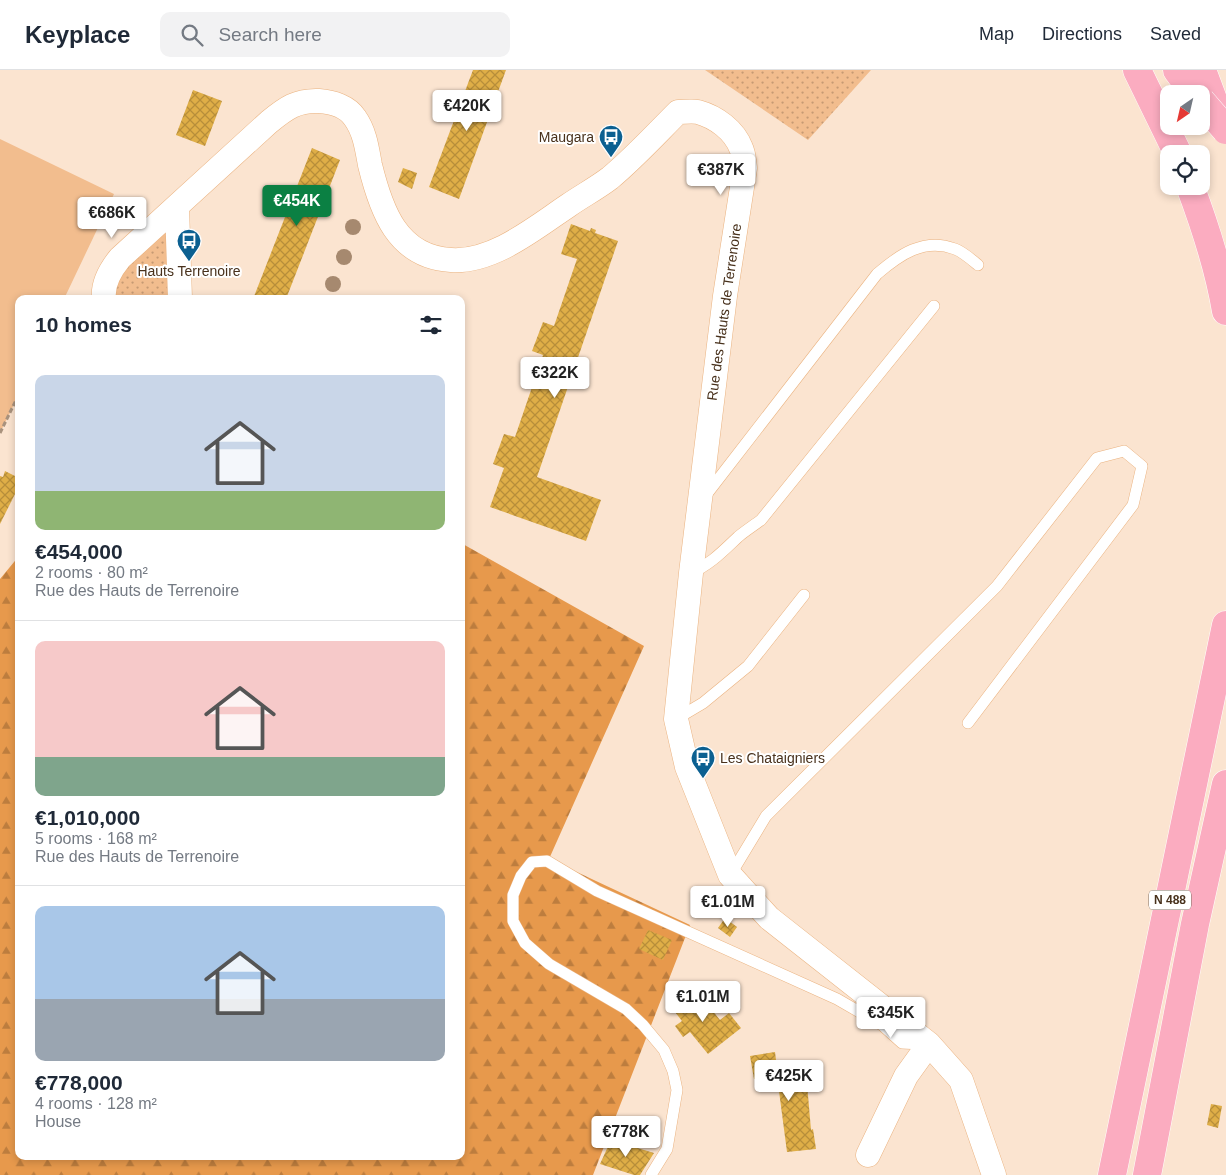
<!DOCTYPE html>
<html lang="en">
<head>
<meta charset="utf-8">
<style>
  :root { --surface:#fff; --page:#f2f2f3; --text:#1f2937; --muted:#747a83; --line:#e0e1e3; --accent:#0b8043 }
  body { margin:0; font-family:Helvetica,sans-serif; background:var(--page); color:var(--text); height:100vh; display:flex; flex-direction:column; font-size:19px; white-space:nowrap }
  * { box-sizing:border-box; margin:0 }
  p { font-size:16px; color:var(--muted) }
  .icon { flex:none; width:28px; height:28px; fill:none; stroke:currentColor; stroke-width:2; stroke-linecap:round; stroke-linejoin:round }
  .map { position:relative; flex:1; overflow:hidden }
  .drawer { position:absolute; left:15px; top:225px; width:450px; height:865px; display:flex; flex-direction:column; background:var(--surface); border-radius:10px; box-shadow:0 2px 8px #0003 }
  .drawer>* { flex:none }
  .needle { width:32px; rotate:214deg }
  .fabs { position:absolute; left:1160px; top:15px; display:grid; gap:10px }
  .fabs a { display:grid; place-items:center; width:50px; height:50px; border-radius:10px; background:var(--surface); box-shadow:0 2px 8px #0003; font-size:25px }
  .price { position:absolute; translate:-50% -42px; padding:0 11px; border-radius:5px; background:#fff; color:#222; font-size:16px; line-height:32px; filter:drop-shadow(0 1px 2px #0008) }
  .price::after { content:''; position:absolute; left:50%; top:30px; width:15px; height:11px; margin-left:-8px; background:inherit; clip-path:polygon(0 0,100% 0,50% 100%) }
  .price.selected { background:var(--accent); color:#fff }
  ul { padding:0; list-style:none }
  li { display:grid; align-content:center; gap:10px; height:265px; padding:0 20px }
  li+li { border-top:1px solid var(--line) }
  li span { display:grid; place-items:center; height:155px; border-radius:10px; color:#555 }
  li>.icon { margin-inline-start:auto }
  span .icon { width:90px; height:90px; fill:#fffc; stroke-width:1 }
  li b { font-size:21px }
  h2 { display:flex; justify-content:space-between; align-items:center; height:60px; padding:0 20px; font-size:21px }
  header { display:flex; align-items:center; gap:30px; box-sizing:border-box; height:70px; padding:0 25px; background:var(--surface); border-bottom:1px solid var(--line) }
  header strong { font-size:24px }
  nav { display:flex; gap:28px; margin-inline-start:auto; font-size:18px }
  .search { width:350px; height:45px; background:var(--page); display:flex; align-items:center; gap:12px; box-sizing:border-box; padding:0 18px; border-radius:10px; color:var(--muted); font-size:19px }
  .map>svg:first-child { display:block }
  .grass { fill:url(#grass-dots) }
  .forest { fill:url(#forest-firs) }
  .pitch { fill:#f2bd8e }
  .building { fill:url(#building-cross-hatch) }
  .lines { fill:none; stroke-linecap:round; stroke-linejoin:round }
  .lane-casing { stroke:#eab27f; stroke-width:12 }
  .street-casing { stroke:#eab27f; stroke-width:25 }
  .highway-casing { stroke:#fff; stroke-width:29 }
  .path { stroke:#a9927d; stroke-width:3; stroke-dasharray:5 2.5; stroke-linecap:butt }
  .lane { stroke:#fff; stroke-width:11 }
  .street { stroke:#fff; stroke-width:24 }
  .highway { stroke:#fbacc0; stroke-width:28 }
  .highway-bridge-casing { stroke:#fff; stroke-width:29; stroke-linecap:butt }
  .highway-bridge { stroke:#fbacc0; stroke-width:28 }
  .tree { fill:#a6896f }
  .labels { text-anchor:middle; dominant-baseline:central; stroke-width:4; stroke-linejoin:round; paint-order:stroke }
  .shield { fill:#fff; stroke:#7f6f60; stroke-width:1 }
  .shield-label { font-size:12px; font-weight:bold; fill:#48311c }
  .poi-label { font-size:14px; fill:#48311c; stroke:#fff; text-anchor:end }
  .street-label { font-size:14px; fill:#48311c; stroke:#fff }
</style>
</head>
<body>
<header>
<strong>Keyplace</strong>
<div class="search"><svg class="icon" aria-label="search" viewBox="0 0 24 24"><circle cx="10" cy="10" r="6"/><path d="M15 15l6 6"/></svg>Search here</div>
<nav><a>Map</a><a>Directions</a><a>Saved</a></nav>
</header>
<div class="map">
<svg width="1226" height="1105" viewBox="0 0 1226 1105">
  <defs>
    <pattern id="grass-dots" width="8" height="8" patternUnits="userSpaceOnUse" patternTransform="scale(1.25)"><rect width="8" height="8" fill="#f2bd8e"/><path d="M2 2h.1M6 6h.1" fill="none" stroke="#c69a73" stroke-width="1.8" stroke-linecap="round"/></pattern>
    <pattern id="forest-firs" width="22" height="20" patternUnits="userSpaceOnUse" patternTransform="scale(1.25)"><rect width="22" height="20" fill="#e7994c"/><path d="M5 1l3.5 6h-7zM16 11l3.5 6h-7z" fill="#bd7d3e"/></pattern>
    <pattern id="building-cross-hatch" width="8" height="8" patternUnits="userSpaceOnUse" patternTransform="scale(1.25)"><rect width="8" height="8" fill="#dfae47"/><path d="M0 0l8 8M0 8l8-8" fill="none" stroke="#b78e3a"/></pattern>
  </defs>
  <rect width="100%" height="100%" fill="#fbe4d0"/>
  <path class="grass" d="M705 0H871L808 70Z
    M166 160 172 229H113L115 214 125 197Z"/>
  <path class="forest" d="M461 473 644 576 549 789 690 855 593 1105H0V509L19 486V1086H461Z"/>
  <path class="pitch" d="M0 69 114 124 64 229H19V324L0 363Z"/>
  <path class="building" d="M473 0H506L459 129 429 117Z
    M193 20 222 31 205 76 176 65Z
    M312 78 340 90 286 229H253Z
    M403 98 417 103 412 119 398 112Z
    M571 154 590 161 591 158 596 160 595 163 618 171 537 407 601 430 586 471 490 437 504 398 493 394 504 364 515 367 543 285 532 281 543 252 554 256 577 189 561 184Z
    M5 401 19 408V416L0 454V406L3 407Z
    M725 848 737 857 730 867 718 858Z
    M648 860 672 870 663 890 639 879Z
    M685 920 700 940 708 935 720 950 729 943 741 958 708 984 690 962 683 967 675 956 682 951 668 933Z
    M775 982 778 1006 806 1002 811 1060 813 1059 816 1079 787 1082 777 1006 754 1009 750 986Z
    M1211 1034 1222 1036 1218 1058 1207 1055Z
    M611 1070 654 1083 640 1105H634L600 1094Z"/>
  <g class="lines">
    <defs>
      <path id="lane" d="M706 425 877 204C899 185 924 167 955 179 963 182 971 189 978 195
        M691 503C711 494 723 481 738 467 745 461 753 456 761 450L934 236
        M676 649 703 633 748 596 804 525
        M731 804 766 746 997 516 1097 388 1124 381 1142 396 1133 435 968 653
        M651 1105 667 1079 677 1020 673 1001 664 980 643 955 626 939 549 894 525 873 513 851V825L521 806 532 792 547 791 597 821 837 929 882 955 902 973 922 974"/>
      <path id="street" d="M177 137 180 229
        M104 229C102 213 111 199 120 188L269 52C286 38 297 30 319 31 333 32 348 37 355 48 365 62 367 79 370 95 381 140 397 187 451 190 493 193 536 157 569 135 582 126 597 118 610 108 634 88 656 64 678 42 684 42 692 41 698 42 716 47 734 60 741 78 744 84 744 91 745 98L725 226 691 503 676 649 687 697 730 805 769 848 929 974 961 1010 994 1105
        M868 1085 906 1006 929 974"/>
      <path id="highway" d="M1137 0 1178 84
        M1177 0 1195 24
        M1202 0 1223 56
        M1190 116C1205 156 1219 199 1226 241
        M1112 1105 1226 555
        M1147 1105 1195 854 1226 714"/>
    </defs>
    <use href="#lane" class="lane-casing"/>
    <use href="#street" class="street-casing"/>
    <use href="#highway" class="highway-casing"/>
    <path class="path" d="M74 229 83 227
      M0 363 19 324"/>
    <use href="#lane" class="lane"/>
    <use href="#street" class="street"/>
    <use href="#highway" class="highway"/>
    <defs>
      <path id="highway-bridge" d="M1201 31 1226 60"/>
    </defs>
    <use href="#highway-bridge" class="highway-bridge-casing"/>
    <use href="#highway-bridge" class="highway-bridge"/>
  </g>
  <g class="tree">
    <circle cx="353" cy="157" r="8"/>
    <circle cx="344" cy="187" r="8"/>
    <circle cx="333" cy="214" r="8"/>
  </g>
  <defs>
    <symbol id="bus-pin" viewBox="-11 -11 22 30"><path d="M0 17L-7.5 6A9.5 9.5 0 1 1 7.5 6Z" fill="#0c6091" stroke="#fff"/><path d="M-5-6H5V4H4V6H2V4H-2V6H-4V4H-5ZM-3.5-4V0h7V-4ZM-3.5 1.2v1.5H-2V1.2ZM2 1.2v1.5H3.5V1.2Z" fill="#fff"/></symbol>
  </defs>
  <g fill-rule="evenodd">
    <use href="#bus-pin" x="597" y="53" width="28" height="38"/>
    <use href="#bus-pin" x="175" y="157" width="28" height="38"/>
    <use href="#bus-pin" x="689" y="674" width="28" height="38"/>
  </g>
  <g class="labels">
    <rect class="shield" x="1149" y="820.5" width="42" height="19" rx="4"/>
    <g class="shield-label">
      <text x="1170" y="830">N 488</text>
    </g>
    <g class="poi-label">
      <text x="594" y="67">Maugara</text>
      <text x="189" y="201" text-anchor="middle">Hauts Terrenoire</text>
      <text x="720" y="688" text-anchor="start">Les Chataigniers</text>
    </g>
    <g class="street-label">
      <text transform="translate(724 242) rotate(-82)">Rue des Hauts de Terrenoire</text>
    </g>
  </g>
</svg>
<div class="fabs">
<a><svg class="needle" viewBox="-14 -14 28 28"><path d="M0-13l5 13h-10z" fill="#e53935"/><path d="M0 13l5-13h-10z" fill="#747a83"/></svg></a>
<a><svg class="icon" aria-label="locate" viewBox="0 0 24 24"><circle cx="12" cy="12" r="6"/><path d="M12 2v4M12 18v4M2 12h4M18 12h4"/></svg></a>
</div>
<b class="price" style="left:467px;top:62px">€420K</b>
<b class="price" style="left:721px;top:126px">€387K</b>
<b class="price selected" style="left:297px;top:157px">€454K</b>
<b class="price" style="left:112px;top:169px">€686K</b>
<b class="price" style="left:555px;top:329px">€322K</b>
<b class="price" style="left:728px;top:858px">€1.01M</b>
<b class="price" style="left:703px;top:953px">€1.01M</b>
<b class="price" style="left:891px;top:969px">€345K</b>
<b class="price" style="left:789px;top:1032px">€425K</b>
<b class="price" style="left:626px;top:1088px">€778K</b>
<section class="drawer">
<h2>10 homes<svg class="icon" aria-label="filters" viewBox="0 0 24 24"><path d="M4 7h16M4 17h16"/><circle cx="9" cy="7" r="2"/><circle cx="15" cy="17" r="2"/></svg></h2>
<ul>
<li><span style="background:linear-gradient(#c9d6e8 75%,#8fb573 0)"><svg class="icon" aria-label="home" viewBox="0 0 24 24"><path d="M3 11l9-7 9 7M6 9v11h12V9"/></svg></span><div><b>€454,000</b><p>2 rooms · 80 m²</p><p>Rue des Hauts de Terrenoire</p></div></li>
<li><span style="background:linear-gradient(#f6c9c9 75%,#7fa58c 0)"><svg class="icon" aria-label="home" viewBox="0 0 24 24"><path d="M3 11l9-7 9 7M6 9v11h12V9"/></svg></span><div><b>€1,010,000</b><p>5 rooms · 168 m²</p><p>Rue des Hauts de Terrenoire</p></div></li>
<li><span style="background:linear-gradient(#a9c7e8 60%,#9aa5b1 0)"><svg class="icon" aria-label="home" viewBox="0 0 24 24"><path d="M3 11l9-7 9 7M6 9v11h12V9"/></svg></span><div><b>€778,000</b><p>4 rooms · 128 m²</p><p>House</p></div></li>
</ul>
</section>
</div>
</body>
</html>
